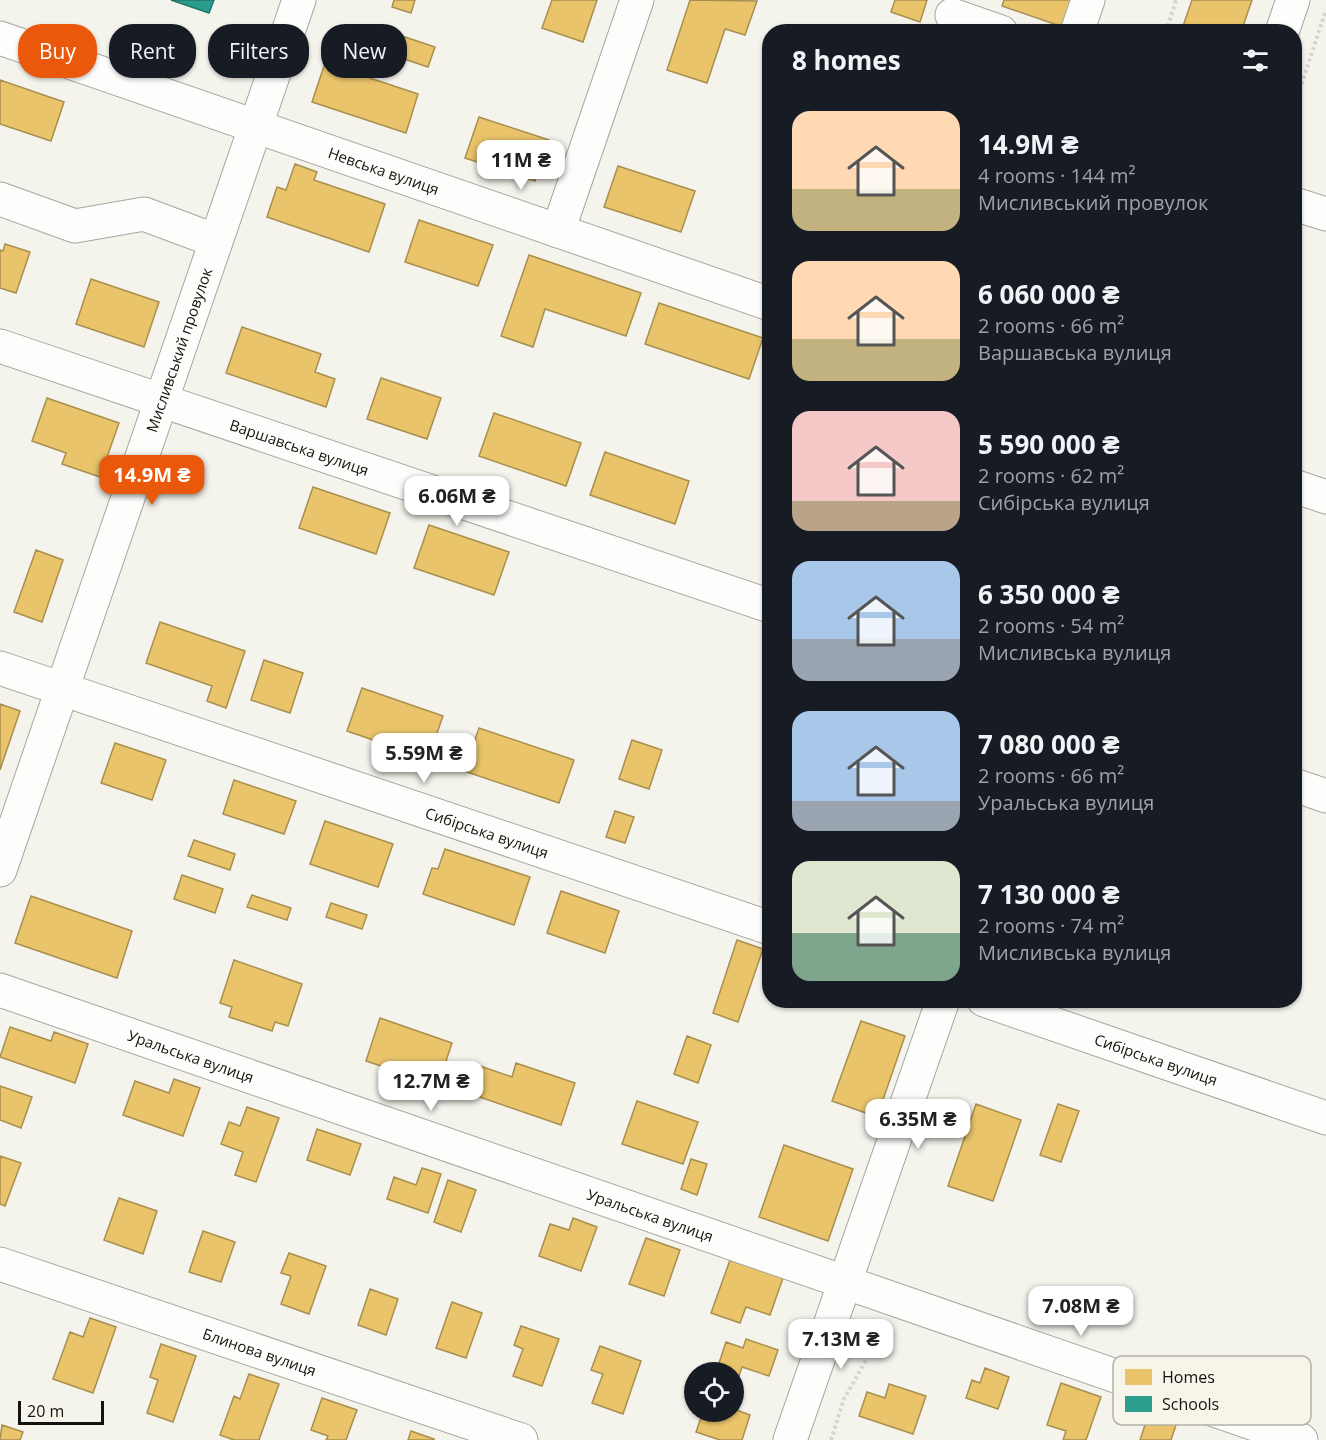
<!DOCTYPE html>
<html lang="en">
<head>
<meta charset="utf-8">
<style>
  :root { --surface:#171b24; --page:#20242c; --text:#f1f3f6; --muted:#9ea1a6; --accent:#ea580c }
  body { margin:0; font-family:"Open Sans",sans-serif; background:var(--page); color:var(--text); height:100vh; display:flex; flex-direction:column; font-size:22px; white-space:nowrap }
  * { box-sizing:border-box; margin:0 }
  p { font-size:20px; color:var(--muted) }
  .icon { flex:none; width:33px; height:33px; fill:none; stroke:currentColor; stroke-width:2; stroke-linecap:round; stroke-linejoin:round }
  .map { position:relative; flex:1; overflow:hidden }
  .panel { position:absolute; left:762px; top:24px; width:540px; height:984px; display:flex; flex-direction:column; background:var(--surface); border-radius:24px; box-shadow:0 2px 4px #0004 }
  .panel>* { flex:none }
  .hud { position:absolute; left:18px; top:24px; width:570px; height:54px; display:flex; gap:12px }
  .tools { position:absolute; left:684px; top:1362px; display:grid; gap:12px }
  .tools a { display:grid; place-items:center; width:60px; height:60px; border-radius:50%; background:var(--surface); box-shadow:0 2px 4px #0004; font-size:30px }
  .scale { position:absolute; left:18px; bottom:15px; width:86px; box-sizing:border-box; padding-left:6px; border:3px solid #14130f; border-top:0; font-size:16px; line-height:21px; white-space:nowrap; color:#14130f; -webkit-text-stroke:4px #f7f5e9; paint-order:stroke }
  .price { position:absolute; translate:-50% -51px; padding:0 14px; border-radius:12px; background:#fff; color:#222; font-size:20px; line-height:39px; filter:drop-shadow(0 2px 3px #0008) }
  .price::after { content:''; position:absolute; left:50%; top:36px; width:18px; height:14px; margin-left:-9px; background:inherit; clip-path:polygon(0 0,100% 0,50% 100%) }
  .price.selected { background:var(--accent); color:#fff }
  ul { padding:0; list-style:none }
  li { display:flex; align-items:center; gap:18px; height:150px; padding:0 30px }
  li span { display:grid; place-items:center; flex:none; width:168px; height:120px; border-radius:18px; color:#555 }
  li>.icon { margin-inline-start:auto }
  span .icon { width:72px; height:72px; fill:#fffc; stroke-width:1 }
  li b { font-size:26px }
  h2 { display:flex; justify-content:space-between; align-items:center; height:72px; padding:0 30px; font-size:26px }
  .tag { padding:0 21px; border-radius:24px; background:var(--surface); box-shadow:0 2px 4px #0004; font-size:21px; line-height:54px }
  .tag.selected { background:var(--accent); color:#fff }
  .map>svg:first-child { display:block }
  .homes { fill:#e9c46a; stroke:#a98f4f; stroke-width:1.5 }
  .schools { fill:#2a9d8f; stroke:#237469; stroke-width:1.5 }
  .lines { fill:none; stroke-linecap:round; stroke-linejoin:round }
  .minor-casing { stroke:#a7a6a1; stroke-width:35 }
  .path { stroke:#d5d4d2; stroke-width:4; stroke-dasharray:3 3; stroke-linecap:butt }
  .minor { stroke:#fdfdfc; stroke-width:33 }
  .labels { text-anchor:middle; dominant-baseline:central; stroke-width:6; stroke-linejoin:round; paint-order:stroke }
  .street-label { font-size:15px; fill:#14130f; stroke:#f7f5e9 }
  .key { fill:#f7f5e9; stroke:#b3b1a8; stroke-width:1.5 }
  .key-label { font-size:16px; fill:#14130f }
</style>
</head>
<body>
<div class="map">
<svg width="1326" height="1440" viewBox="0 0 1326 1440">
  <rect width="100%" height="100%" fill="#f4f3ec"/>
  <path class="homes" d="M394 0H415L411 13 392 7Z
    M552 0H597L583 42 542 28Z
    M690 0 757 1 745 35 725 29 707 83 667 70Z
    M895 0H927L920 22 891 12Z
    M1004 0H1072L1063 27 1002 6Z
    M1192 0H1252L1241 32H1181Z
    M393 33 435 47 428 67 386 53Z
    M325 63 418 94 406 133 312 102Z
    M0 80 64 102 51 141 0 124Z
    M479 117 549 140 535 181 465 158Z
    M295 164 317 172 314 180 385 204 369 252 267 217 277 187 286 190Z
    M618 166 695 191 681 232 604 207Z
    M419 220 493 245 478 286 405 262Z
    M5 244 30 252 16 293 0 288V250L3 251Z
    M529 255 641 293 626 336 545 309 533 347 501 336Z
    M91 279 159 302 144 347 76 324Z
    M659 303 763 338 749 379 645 344Z
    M242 327 321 354 315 372 335 379 326 407 226 373Z
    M381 378 441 398 427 439 367 419Z
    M47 398 119 423 100 477 62 464 66 453 32 441Z
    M494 413 581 443 566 486 479 456Z
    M605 452 689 481 675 524 590 495Z
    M313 487 390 513 376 554 299 528Z
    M429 525 509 552 494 595 414 568Z
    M36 550 63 560 42 622 14 612Z
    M160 622 245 651 226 708 207 701 212 686 146 663Z
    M264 660 303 673 290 713 251 700Z
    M362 688 443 716 428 759 347 731Z
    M0 704 20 711 0 770Z
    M479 728 574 760 559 803 464 771Z
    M632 740 662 750 649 789 619 779Z
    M115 743 166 760 152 800 101 783Z
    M234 780 296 801 284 834 223 814Z
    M615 811 634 817 625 843 606 837Z
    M325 821 393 844 378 887 310 864Z
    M194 840 235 854 230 870 188 856Z
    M445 849 530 877 514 925 423 894 432 868 438 869Z
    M182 875 223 889 215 913 174 899Z
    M561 891 619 911 605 953 547 933Z
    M252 895 291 908 287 920 247 907Z
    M31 896 132 931 117 978 15 943Z
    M331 903 367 915 362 929 326 917Z
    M737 940 763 949 738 1022 713 1013Z
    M234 960 302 984 288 1026 275 1022 272 1031 229 1017 232 1007 220 1003Z
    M380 1018 452 1043 438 1085 366 1061Z
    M861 1021 905 1036 877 1117 832 1101Z
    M10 1027 51 1041 54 1032 88 1044 75 1083 0 1057Z
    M687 1036 711 1045 698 1083 674 1074Z
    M516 1063 575 1083 561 1125 471 1094 480 1066 512 1077Z
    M174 1079 200 1088 183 1136 123 1115 135 1081 169 1093Z
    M0 1086 32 1097 21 1128 0 1120Z
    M637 1101 698 1122 683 1164 622 1144Z
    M976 1104 1021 1120 993 1201 948 1186Z
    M1058 1104 1079 1111 1061 1162 1040 1155Z
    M247 1107 279 1118 256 1182 235 1175 243 1152 221 1144 229 1122 240 1126Z
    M317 1129 361 1144 350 1175 307 1160Z
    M784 1145 853 1169 828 1241 759 1217Z
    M0 1156 21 1163 5 1206 0 1204Z
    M691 1159 707 1164 697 1195 681 1189Z
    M422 1168 441 1174 428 1213 387 1199 394 1177 416 1185Z
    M448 1180 476 1190 461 1232 434 1222Z
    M119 1198 157 1211 143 1254 104 1240Z
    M573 1218 597 1227 581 1271 539 1256 550 1224 569 1230Z
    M203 1231 235 1242 221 1282 189 1272Z
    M646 1238 680 1250 664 1296 629 1284Z
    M289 1253 326 1266 309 1314 281 1304 291 1276 281 1273Z
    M730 1260 783 1278 770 1315 746 1307 740 1323 711 1313Z
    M370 1289 398 1299 386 1335 358 1325Z
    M452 1302 482 1313 466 1358 436 1348Z
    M90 1318 116 1327 93 1393 53 1379 70 1332 83 1337Z
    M521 1326 559 1339 542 1386 513 1376 523 1349 514 1345Z
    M746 1339 778 1350 769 1376 742 1367 738 1379 734 1378V1372H716L726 1342 743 1348Z
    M161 1344 196 1356 173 1422 147 1413 158 1380 150 1377Z
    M600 1346 641 1361 623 1414 592 1403 603 1374 591 1370Z
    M985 1368 1009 1377 998 1409 966 1398 972 1380 980 1383Z
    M249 1374 279 1384 259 1440H234L220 1435 234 1396 240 1399Z
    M1061 1383 1101 1397 1086 1440H1063L1066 1431 1047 1425Z
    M889 1384 926 1396 913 1434 859 1416 867 1392 885 1398Z
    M322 1398 357 1410 346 1440H326L328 1436 311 1430Z
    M734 1409 750 1415 742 1440H720L696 1432 703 1412H734Z
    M1149 1413 1177 1422 1171 1440H1140Z
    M2 1425 23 1432 20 1440H0Z
    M411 1431 434 1439V1440H408Z"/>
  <path class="schools" d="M171 0H214L209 13Z"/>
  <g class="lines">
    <defs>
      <g id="minor">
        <path d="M952 15 1001 32"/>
        <path d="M1077 32 1088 0"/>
        <path d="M1282 32 1293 0"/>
        <path id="s1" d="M0 38 770 304"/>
        <path d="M0 199 75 226 144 214 216 241"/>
        <path d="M1294 204 1326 214"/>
        <path d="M558 231 637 0"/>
        <path id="s2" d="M0 346 770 606"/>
        <path d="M1294 486 1326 497"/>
        <path id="s3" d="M0 668 770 928"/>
        <path d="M1294 785 1326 796"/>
        <path id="s4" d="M0 870 299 0"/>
        <path id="s5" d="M0 990 1301 1440"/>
        <path id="s6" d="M984 1000 1326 1118"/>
        <path id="s7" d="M0 1264 521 1440"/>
        <path d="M790 1440 943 1000"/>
      </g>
    </defs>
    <use href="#minor" class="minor-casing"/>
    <path class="path" d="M1166 32 1176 0
      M1294 107 1326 10
      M831 1440 844 1399 865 1362 877 1326"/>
    <use href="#minor" class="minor"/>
  </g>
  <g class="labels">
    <g class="street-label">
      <text stroke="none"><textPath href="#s1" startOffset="406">Невська вулиця</textPath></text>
      <text stroke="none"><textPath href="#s4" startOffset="550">Мисливський провулок</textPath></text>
      <text stroke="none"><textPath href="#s2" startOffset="316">Варшавська вулиця</textPath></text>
      <text stroke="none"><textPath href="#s3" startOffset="514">Сибірська вулиця</textPath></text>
      <text stroke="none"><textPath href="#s5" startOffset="202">Уральська вулиця</textPath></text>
      <text stroke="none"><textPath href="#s6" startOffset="182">Сибірська вулиця</textPath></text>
      <text stroke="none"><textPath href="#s5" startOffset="688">Уральська вулиця</textPath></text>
      <text stroke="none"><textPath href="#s7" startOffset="274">Блинова вулиця</textPath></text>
    </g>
  </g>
  <rect x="1113" y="1356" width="198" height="69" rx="9" class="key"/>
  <rect x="1125" y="1369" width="27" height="16" fill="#e9c46a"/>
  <rect x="1125" y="1396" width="27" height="16" fill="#2a9d8f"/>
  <g class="key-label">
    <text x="1162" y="1383">Homes</text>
    <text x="1162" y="1410">Schools</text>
  </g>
</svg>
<div class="tools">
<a><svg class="icon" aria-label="locate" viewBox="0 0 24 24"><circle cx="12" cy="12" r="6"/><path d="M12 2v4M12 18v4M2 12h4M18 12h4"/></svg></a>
</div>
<div class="scale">20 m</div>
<b class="price" style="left:521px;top:191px">11M ₴</b>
<b class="price selected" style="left:152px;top:506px">14.9M ₴</b>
<b class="price" style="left:457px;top:527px">6.06M ₴</b>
<b class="price" style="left:424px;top:784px">5.59M ₴</b>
<b class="price" style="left:431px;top:1112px">12.7M ₴</b>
<b class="price" style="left:918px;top:1150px">6.35M ₴</b>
<b class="price" style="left:1081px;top:1337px">7.08M ₴</b>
<b class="price" style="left:841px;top:1370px">7.13M ₴</b>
<div class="hud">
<a class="tag selected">Buy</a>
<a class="tag">Rent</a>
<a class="tag">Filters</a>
<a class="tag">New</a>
</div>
<section class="panel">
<h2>8 homes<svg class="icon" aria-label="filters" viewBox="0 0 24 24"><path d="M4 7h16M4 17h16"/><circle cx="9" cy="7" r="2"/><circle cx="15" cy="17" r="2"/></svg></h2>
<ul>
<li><span style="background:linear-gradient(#ffd9b3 65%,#c2b280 0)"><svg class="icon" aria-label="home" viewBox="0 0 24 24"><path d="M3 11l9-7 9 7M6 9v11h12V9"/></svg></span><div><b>14.9M ₴</b><p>4 rooms · 144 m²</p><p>Мисливський провулок</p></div></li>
<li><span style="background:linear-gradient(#ffd9b3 65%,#c2b280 0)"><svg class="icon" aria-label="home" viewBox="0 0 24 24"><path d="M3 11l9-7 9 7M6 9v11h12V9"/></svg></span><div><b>6 060 000 ₴</b><p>2 rooms · 66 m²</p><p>Варшавська вулиця</p></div></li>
<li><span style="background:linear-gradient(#f6c9c9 75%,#b9a48a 0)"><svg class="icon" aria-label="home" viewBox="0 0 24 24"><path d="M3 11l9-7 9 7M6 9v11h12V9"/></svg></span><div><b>5 590 000 ₴</b><p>2 rooms · 62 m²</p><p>Сибірська вулиця</p></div></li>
<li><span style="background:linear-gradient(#a9c7e8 65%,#9aa5b1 0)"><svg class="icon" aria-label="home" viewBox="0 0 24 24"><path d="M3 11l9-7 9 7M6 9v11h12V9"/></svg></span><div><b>6 350 000 ₴</b><p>2 rooms · 54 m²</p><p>Мисливська вулиця</p></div></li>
<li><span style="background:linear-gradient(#a9c7e8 75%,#9aa5b1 0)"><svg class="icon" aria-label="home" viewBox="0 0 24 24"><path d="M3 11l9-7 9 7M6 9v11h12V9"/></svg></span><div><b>7 080 000 ₴</b><p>2 rooms · 66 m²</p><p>Уральська вулиця</p></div></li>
<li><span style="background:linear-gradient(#dfe7d0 60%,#7fa58c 0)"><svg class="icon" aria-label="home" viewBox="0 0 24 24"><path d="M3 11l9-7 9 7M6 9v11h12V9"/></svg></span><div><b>7 130 000 ₴</b><p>2 rooms · 74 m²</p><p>Мисливська вулиця</p></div></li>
</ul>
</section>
</div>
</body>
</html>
